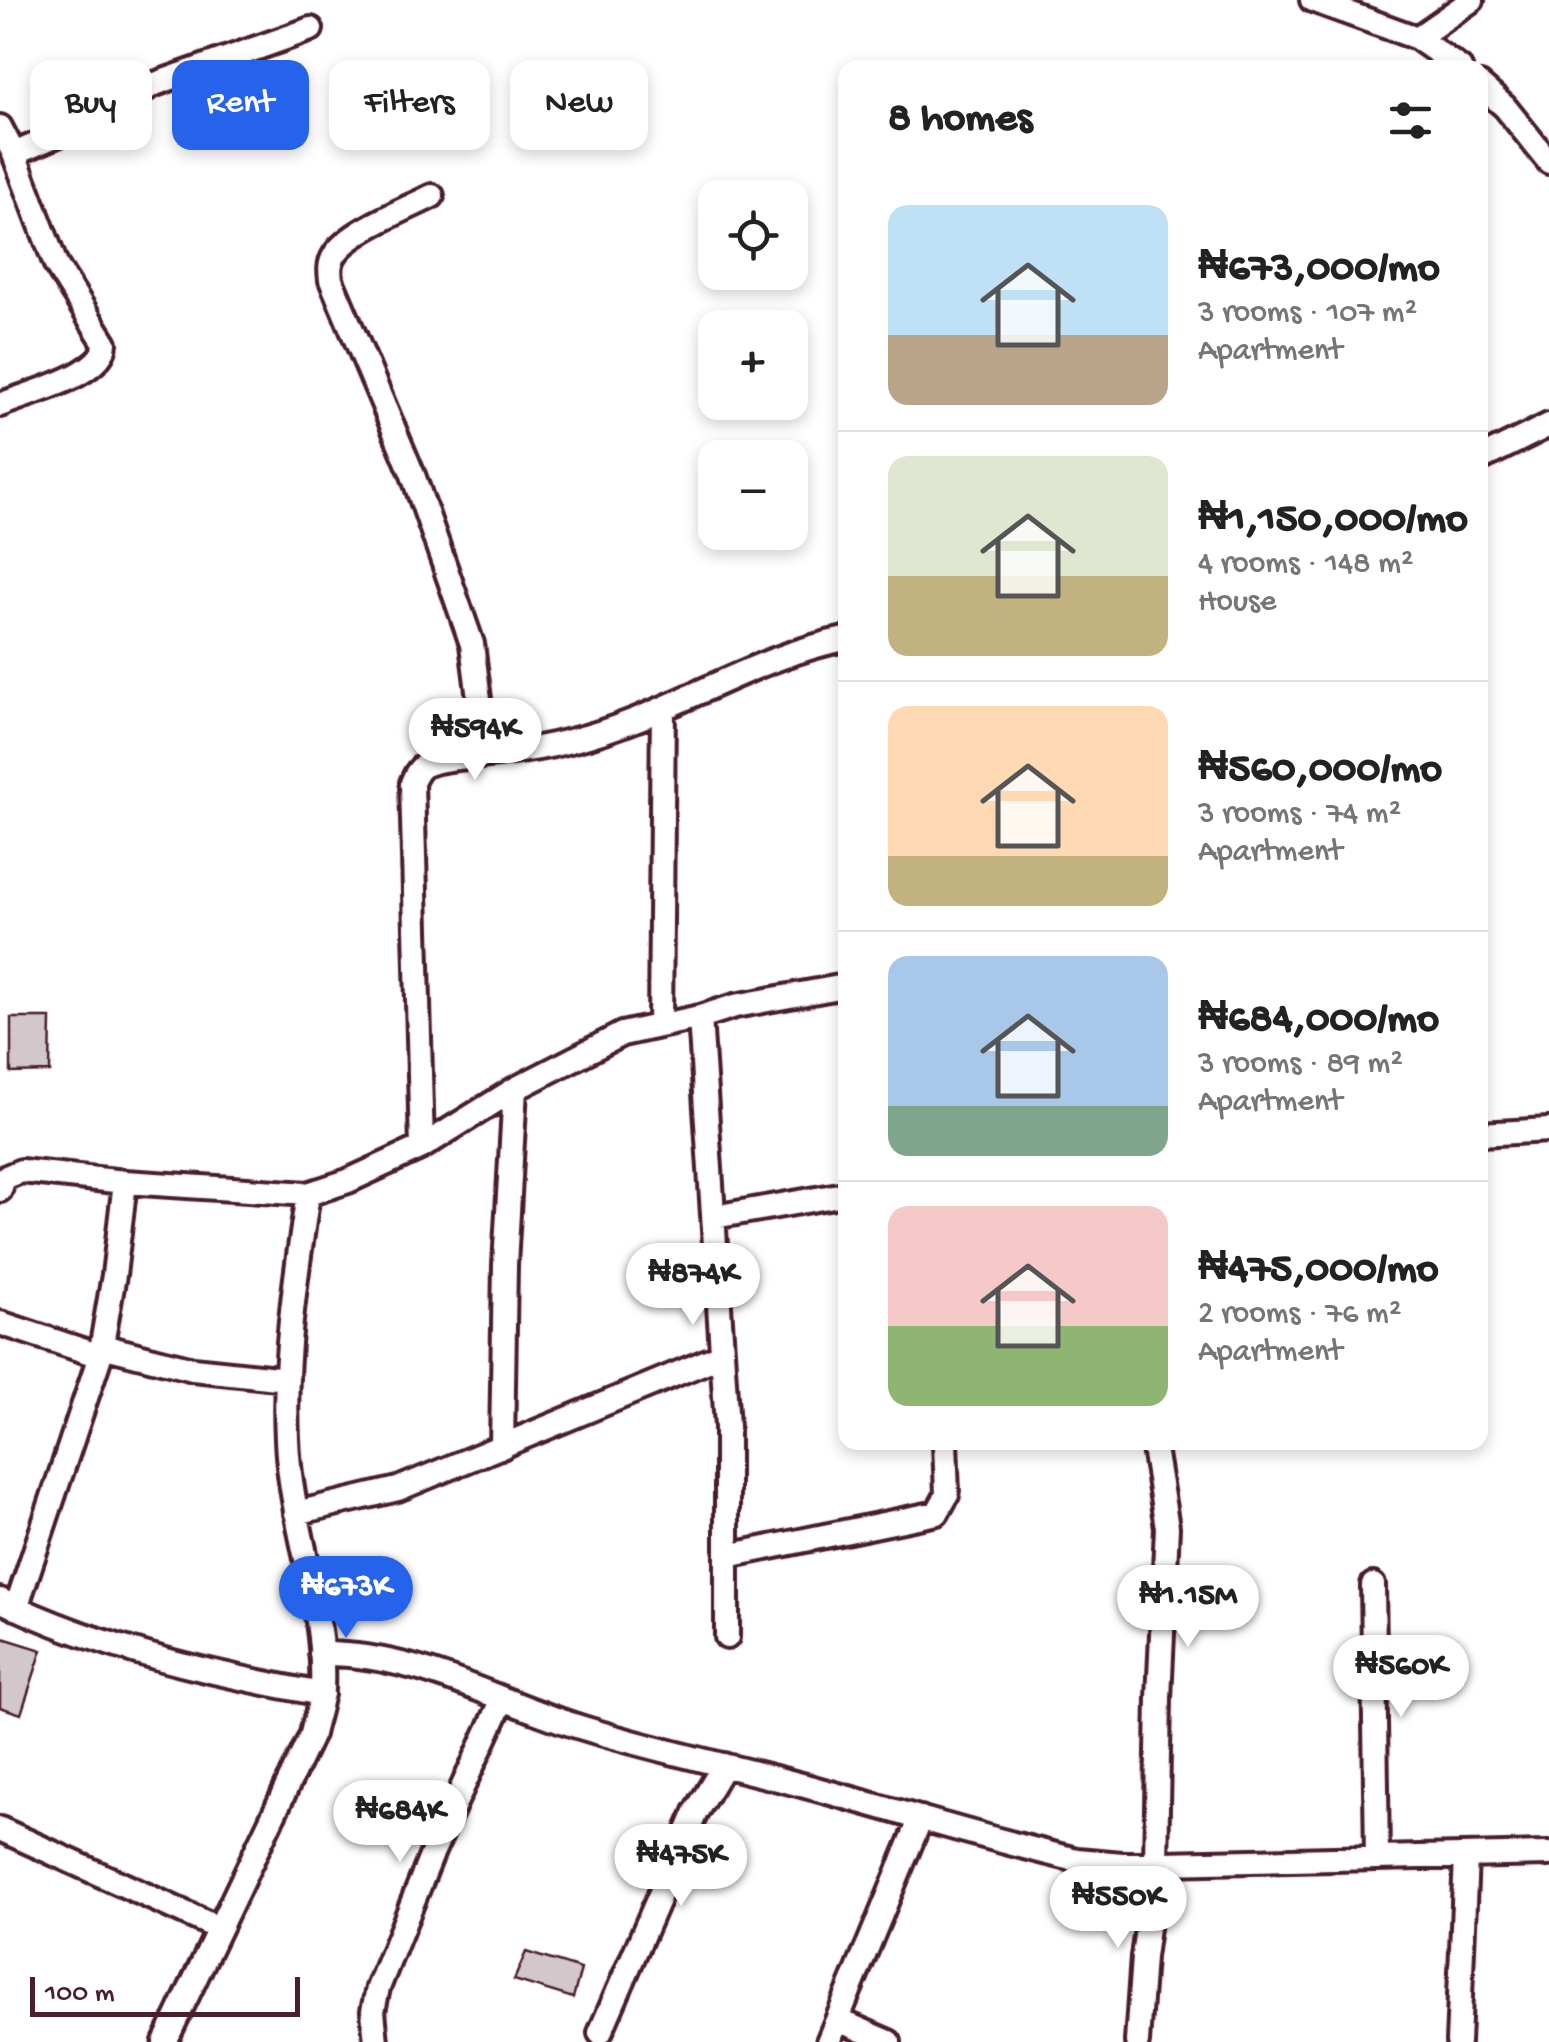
<!DOCTYPE html>
<html lang="en">
<head>
<meta charset="utf-8">
<style>
  :root { --surface:#fff; --page:#f6f6f6; --text:#222; --muted:#767676; --line:#e0e0e0; --accent:#2563eb }
  body { margin:0; font-family:"Gochi Hand",sans-serif; background:var(--page); color:var(--text); height:100vh; display:flex; flex-direction:column; font-size:38px; white-space:nowrap }
  * { box-sizing:border-box; margin:0 }
  p { font-size:32px; color:var(--muted) }
  .icon { flex:none; width:55px; height:55px; fill:none; stroke:currentColor; stroke-width:2; stroke-linecap:round; stroke-linejoin:round }
  .map { position:relative; flex:1; overflow:hidden }
  .details { position:absolute; left:838px; top:60px; width:650px; height:1390px; display:flex; flex-direction:column; background:var(--surface); border-radius:20px; box-shadow:0 5px 15px #0003 }
  .details>* { flex:none }
  .hud { position:absolute; left:30px; top:60px; width:658px; height:90px; display:flex; gap:20px }
  .controls { position:absolute; left:698px; top:180px; display:grid; gap:20px }
  .controls a { display:grid; place-items:center; width:110px; height:110px; border-radius:20px; background:var(--surface); box-shadow:0 5px 15px #0003; font-size:50px }
  .scale { position:absolute; left:30px; bottom:25px; width:270px; box-sizing:border-box; padding-left:10px; border:5px solid #4a1f2b; border-top:0; font-size:28px; line-height:35px; white-space:nowrap; color:#4a1f2b; -webkit-text-stroke:8px #fff; paint-order:stroke }
  .price { position:absolute; translate:-50% -85px; padding:0 22px; border-radius:35px; background:#fff; color:#222; font-size:32px; line-height:65px; filter:drop-shadow(0 2px 5px #0008) }
  .price::after { content:''; position:absolute; left:50%; top:60px; width:30px; height:22px; margin-left:-15px; background:inherit; clip-path:polygon(0 0,100% 0,50% 100%) }
  .price.current { background:var(--accent); color:#fff }
  ul { padding:0; list-style:none }
  li { display:flex; align-items:center; gap:30px; height:250px; padding:0 50px }
  li+li { border-top:2px solid var(--line) }
  li span { display:grid; place-items:center; flex:none; width:280px; height:200px; border-radius:20px; color:#555 }
  li>.icon { margin-inline-start:auto }
  span .icon { width:120px; height:120px; fill:#fffc; stroke-width:1 }
  li b { font-size:42px }
  h2 { display:flex; justify-content:space-between; align-items:center; height:120px; padding:0 50px; font-size:42px }
  .pill { padding:0 35px; border-radius:20px; background:var(--surface); box-shadow:0 5px 15px #0003; font-size:35px; line-height:90px }
  .pill.current { background:var(--accent); color:#fff }
  .map>svg:first-child { display:block }
  .building { fill:#d2c7cb; stroke:#4a1f2b; stroke-width:2.5 }
  .lines { fill:none; stroke-linecap:round; stroke-linejoin:round }
  .minor-casing { stroke:#4a1f2b; stroke-width:30 }
  .minor { stroke:#fff; stroke-width:22 }
</style>
</head>
<body>
<div class="map">
<svg width="1549" height="2042" viewBox="0 0 1549 2042">
  <rect width="100%" height="100%" fill="#fff"/>
  <filter id="ink" filterUnits="userSpaceOnUse"><feTurbulence type="fractalNoise" baseFrequency=".01" numOctaves="2"/><feDisplacementMap in="SourceGraphic" scale="20" xChannelSelector="R" yChannelSelector="G"/><feConvolveMatrix kernelMatrix="1 2 1 2 8 2 1 2 1" color-interpolation-filters="sRGB"/></filter>
  <g filter="url(#ink)">
    <path class="building" d="M11 1018H51L50 1072 11 1073Z
      M3 1638 42 1650 21 1714 0 1707V1648Z
      M526 1952 581 1969 573 1998 514 1980Z"/>
    <g class="lines">
      <defs>
        <path id="minor" d="M1312 0 1417 38 1460 68
          M1417 38 1472 0
          M1480 85 1505 107 1549 162
          M0 127 14 154
          M432 196C407 209 347 232 334 256 329 264 330 272 331 280L413 475 472 644 479 699 471 757
          M0 405C27 393 104 376 105 343L56 265 14 154 62 133 155 84 311 29
          M1480 459 1549 425
          M700 1017 727 1427V1637
          M660 1024 663 710
          M1480 1134 1549 1130
          M422 1147 412 783C415 776 418 769 425 765 440 758 462 758 479 756 510 753 540 749 570 741 666 718 748 658 845 639
          M0 1190 4 1178 21 1171 125 1182 308 1194 348 1181 422 1147 515 1089 622 1034 700 1017 735 1006 845 986
          M714 1217 845 1194
          M0 1323 100 1356
          M102 1346 193 1369 287 1379
          M502 1447 505 1265 515 1089
          M296 1513 398 1489 722 1355
          M727 1556 937 1513 947 1495 945 1442
          M1373 1585 1377 1856
          M0 1600C101 1649 212 1674 322 1694
          M16 1608 100 1356 114 1275 125 1182
          M321 1654C417 1653 495 1701 583 1728 661 1752 741 1768 820 1790 905 1813 990 1840 1077 1860L1122 1864 1549 1854
          M0 1829 218 1928
          M838 2020 889 2042
          M600 2033 696 1812 724 1765
          M165 2042 312 1734C315 1720 321 1704 322 1689 326 1605 290 1523 287 1439 283 1357 296 1274 308 1194
          M376 2042 373 2011 378 1988 434 1849 503 1699
          M828 2042 921 1818
          M1137 2042 1143 1957 1156 1863 1159 1698 1167 1527 1153 1442
          M1458 2042 1466 1857"/>
      </defs>
      <use href="#minor" class="minor-casing"/>
      <use href="#minor" class="minor"/>
    </g>
  </g>
</svg>
<div class="controls">
<a><svg class="icon" aria-label="locate" viewBox="0 0 24 24"><circle cx="12" cy="12" r="6"/><path d="M12 2v4M12 18v4M2 12h4M18 12h4"/></svg></a>
<a>+</a>
<a>−</a>
</div>
<div class="scale">100 m</div>
<b class="price" style="left:475px;top:783px">₦594K</b>
<b class="price" style="left:693px;top:1328px">₦874K</b>
<b class="price current" style="left:346px;top:1641px">₦673K</b>
<b class="price" style="left:1188px;top:1650px">₦1.15M</b>
<b class="price" style="left:1401px;top:1720px">₦560K</b>
<b class="price" style="left:400px;top:1865px">₦684K</b>
<b class="price" style="left:681px;top:1909px">₦475K</b>
<b class="price" style="left:1118px;top:1951px">₦550K</b>
<div class="hud">
<a class="pill">Buy</a>
<a class="pill current">Rent</a>
<a class="pill">Filters</a>
<a class="pill">New</a>
</div>
<section class="details">
<h2>8 homes<svg class="icon" aria-label="filters" viewBox="0 0 24 24"><path d="M4 7h16M4 17h16"/><circle cx="9" cy="7" r="2"/><circle cx="15" cy="17" r="2"/></svg></h2>
<ul>
<li><span style="background:linear-gradient(#bfe0f5 65%,#b9a48a 0)"><svg class="icon" aria-label="home" viewBox="0 0 24 24"><path d="M3 11l9-7 9 7M6 9v11h12V9"/></svg></span><div><b>₦673,000/mo</b><p>3 rooms · 107 m²</p><p>Apartment</p></div></li>
<li><span style="background:linear-gradient(#dfe7d0 60%,#c2b280 0)"><svg class="icon" aria-label="home" viewBox="0 0 24 24"><path d="M3 11l9-7 9 7M6 9v11h12V9"/></svg></span><div><b>₦1,150,000/mo</b><p>4 rooms · 148 m²</p><p>House</p></div></li>
<li><span style="background:linear-gradient(#ffd9b3 75%,#c2b280 0)"><svg class="icon" aria-label="home" viewBox="0 0 24 24"><path d="M3 11l9-7 9 7M6 9v11h12V9"/></svg></span><div><b>₦560,000/mo</b><p>3 rooms · 74 m²</p><p>Apartment</p></div></li>
<li><span style="background:linear-gradient(#a9c7e8 75%,#7fa58c 0)"><svg class="icon" aria-label="home" viewBox="0 0 24 24"><path d="M3 11l9-7 9 7M6 9v11h12V9"/></svg></span><div><b>₦684,000/mo</b><p>3 rooms · 89 m²</p><p>Apartment</p></div></li>
<li><span style="background:linear-gradient(#f6c9c9 60%,#8fb573 0)"><svg class="icon" aria-label="home" viewBox="0 0 24 24"><path d="M3 11l9-7 9 7M6 9v11h12V9"/></svg></span><div><b>₦475,000/mo</b><p>2 rooms · 76 m²</p><p>Apartment</p></div></li>
</ul>
</section>
</div>
</body>
</html>
